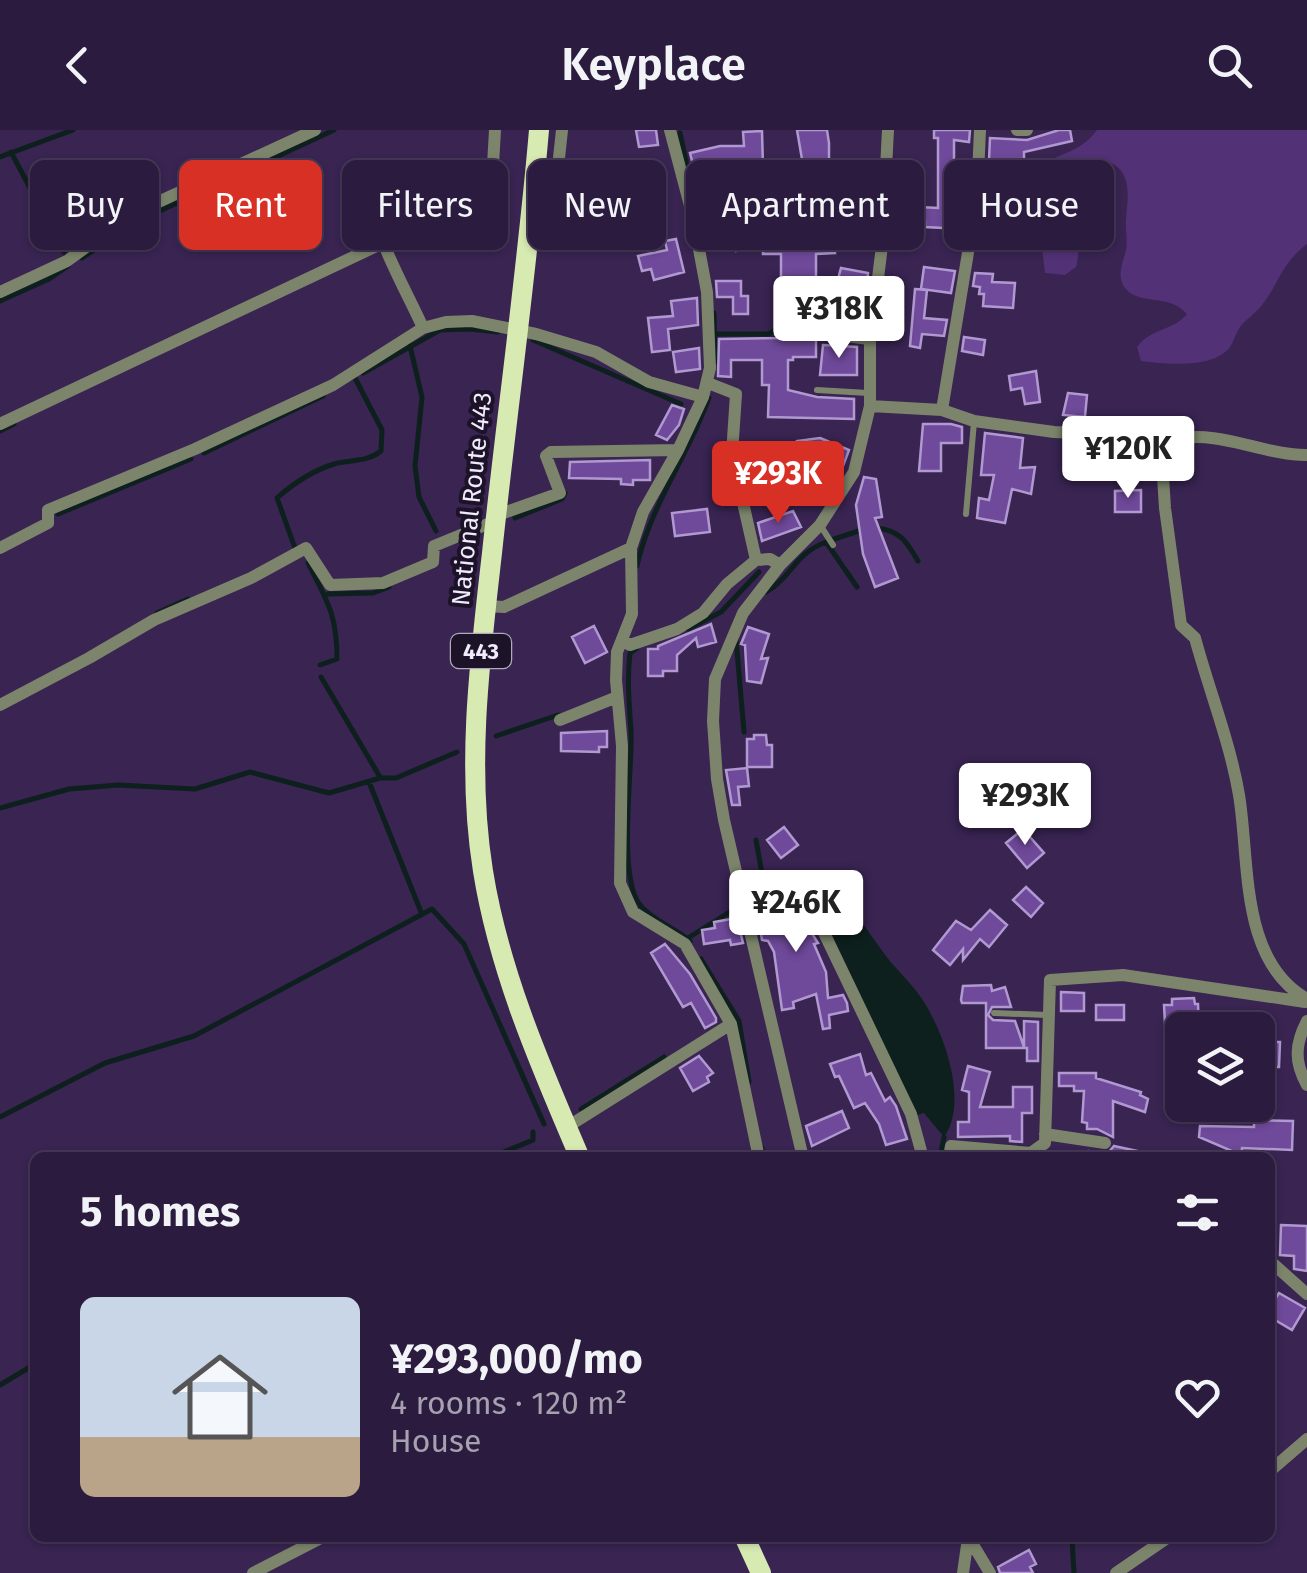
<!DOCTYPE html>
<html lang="en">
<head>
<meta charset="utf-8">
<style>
  :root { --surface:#2b1b3e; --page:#332445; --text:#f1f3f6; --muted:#a6a1b0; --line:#473958; --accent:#d93025 }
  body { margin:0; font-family:"Fira Sans",sans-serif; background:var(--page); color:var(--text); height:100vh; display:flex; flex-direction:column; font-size:38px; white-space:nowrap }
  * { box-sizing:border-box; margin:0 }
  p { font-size:32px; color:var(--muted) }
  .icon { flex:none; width:55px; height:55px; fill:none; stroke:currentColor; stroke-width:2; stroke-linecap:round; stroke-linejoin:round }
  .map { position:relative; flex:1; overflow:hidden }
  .drawer { position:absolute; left:30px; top:1022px; width:1245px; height:390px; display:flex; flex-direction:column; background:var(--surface); border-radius:15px; box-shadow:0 2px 8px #0004,0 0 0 2px var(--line) }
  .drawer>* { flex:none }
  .banner { position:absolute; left:30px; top:30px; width:1248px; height:90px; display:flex; gap:20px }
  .controls { position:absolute; left:1165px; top:882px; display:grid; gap:20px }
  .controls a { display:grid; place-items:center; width:110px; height:110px; border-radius:15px; background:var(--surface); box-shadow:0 2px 8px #0004,0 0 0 2px var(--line); font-size:50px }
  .price { position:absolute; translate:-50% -85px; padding:0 22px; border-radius:10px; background:#fff; color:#222; font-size:32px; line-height:65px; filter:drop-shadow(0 2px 5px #0008) }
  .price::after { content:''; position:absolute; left:50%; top:60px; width:30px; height:22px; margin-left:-15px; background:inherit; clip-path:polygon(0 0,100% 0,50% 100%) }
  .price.selected { background:var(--accent); color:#fff }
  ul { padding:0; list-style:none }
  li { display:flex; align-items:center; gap:30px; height:250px; padding:0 50px }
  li+li { border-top:2px solid var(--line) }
  li span { display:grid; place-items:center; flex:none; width:280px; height:200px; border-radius:15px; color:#555 }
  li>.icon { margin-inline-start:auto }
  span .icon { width:120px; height:120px; fill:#fffc; stroke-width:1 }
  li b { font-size:42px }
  h2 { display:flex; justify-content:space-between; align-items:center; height:120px; padding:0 50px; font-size:42px }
  .pill { padding:0 35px; border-radius:15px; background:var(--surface); box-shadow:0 2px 8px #0004,0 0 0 2px var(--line); font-size:35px; line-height:90px }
  .pill.selected { background:var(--accent); color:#fff }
  header { display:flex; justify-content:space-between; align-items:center; height:130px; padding:0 50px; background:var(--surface); font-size:45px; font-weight:600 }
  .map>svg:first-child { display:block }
  .green { fill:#523176 }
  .water { fill:#0d201d }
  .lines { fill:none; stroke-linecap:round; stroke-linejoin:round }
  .stream { stroke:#0d201d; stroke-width:5 }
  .building { fill:#6f499a; stroke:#b099d0; stroke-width:2.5 }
  .service { stroke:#7c856c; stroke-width:6 }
  .minor { stroke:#7c856c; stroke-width:12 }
  .trunk { stroke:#d7eab2; stroke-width:20 }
  .labels { text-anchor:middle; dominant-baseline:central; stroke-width:8; stroke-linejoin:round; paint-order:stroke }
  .shield { fill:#1c1328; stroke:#b1aabc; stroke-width:2.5 }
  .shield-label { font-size:22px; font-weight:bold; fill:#f1eafc }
  .street-label { font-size:25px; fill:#f1eafc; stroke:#1c1328 }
</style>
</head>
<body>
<header><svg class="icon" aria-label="back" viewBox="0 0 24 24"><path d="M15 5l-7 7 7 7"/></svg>Keyplace<svg class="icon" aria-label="search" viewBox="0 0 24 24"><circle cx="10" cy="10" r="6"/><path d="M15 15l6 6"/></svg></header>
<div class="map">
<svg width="1307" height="1443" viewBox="0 0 1307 1443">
  <rect width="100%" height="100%" fill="#392452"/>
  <path class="green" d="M1097 0H1307V114C1279 136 1281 151 1262 175 1255 184 1246 189 1240 197 1234 206 1233 217 1224 223 1205 238 1164 234 1141 231L1137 217C1151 198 1173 201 1187 184 1169 163 1139 176 1125 158 1116 146 1123 132 1126 120 1128 110 1125 99 1126 89 1128 65 1133 40 1106 31 1038 73 1090 81 1076 137L1065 145 1045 143 1033 42C1054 22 1078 26 1097 0Z"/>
  <path class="water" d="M821 743C845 765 863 795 883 822 895 839 911 852 922 869 944 902 969 972 944 1007L924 983 917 985 809 756 801 747Z"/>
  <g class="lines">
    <path class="stream" d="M680 3 693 64
      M11 22 64 122
      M0 27 73 0
      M395 119 450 94 439 58
      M82 128 136 92 334 0
      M0 171 49 149 68 136
      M714 183 715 232
      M716 204H769L775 200
      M533 210 681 274
      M410 216 422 267 415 336 419 367 436 401
      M363 243 440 200 470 199 498 202
      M0 301 14 294
      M204 323 323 266
      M58 384 191 329
      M515 388 562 369 565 363
      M876 398C900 400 907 412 918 431
      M828 411 865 399
      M296 421 277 368C294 353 311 341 334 334 351 329 366 333 381 321L382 300 355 248
      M308 433C327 471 337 484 337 529L320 535
      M637 436C650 376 688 326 709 268
      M766 462C793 446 793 425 826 412L857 457
      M328 464 373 463 389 457
      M157 483 188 469
      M688 499 721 482 759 442
      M736 509 744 602
      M636 519 630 523C627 549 629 573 631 600 633 639 617 746 640 775 653 791 676 798 690 811
      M321 547 380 647
      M496 606 558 585
      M369 652 421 782
      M0 678 69 659 118 655 195 659 250 642 329 663 380 648H396L457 622
      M756 710 765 760
      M748 771 765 760 801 747
      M688 808 736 778
      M701 829 739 891 749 952
      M581 979 664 927
      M0 987 105 933 194 906 432 779 464 814 544 994
      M761 1017 767 1028
      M489 1028 533 1010V1002
      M820 1028 859 1023 866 1028
      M940 1028 944 1007
      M0 1255 35 1234
      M1072 1408 1074 1443"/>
  </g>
  <path class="building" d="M636 0H656L658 15 639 17Z
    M797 0H827L829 13V88H835V123L816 124V167H781V124H763V116L736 121 733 107 709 113 706 101 811 76 810 70H733V57L718 60 716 53 705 55 702 37 694 39 690 23 720 16H744L743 2 762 1 763 37 803 35Z
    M934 0H970L969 12 954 10V51H968L962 99 925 97V92L900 94V76L938 78V8H934Z
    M1059 0H1070L1072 11 1024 22V45L1008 44 1009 30H989L990 8 1027 10Z
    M986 72H1019V104H981Z
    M856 74 873 75V94H856Z
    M676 109 684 142 654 150 651 139 642 141 638 126 667 120 665 111Z
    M924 137 955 141 951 163 921 159Z
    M841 138 868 143 867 155 838 149Z
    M975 143 993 144 992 152 1015 153 1013 178 983 176 984 164H979L980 157 973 156Z
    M716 151H741V166H748V184H733V167H717Z
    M915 159 927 160 924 188 947 190 944 206 922 204 920 218 910 216Z
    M697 168 698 195 668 199 670 220 652 222 648 188 673 186 671 171Z
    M800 183 813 187 811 192 815 193 810 209 816 210V227H793V230H788V260L817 267 854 269V289L768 287 769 255H762V230H731V247L718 246 719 209 782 208 781 193H797Z
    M964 207 985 210 983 225 962 221Z
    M823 215 857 217V245H820Z
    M699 218 700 239 676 242 673 222Z
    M1036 241 1040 272 1025 274 1022 258 1011 260 1009 246Z
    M1068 263 1087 265 1085 287 1063 285Z
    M672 275 684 279 679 295 667 310 656 305Z
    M923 294H951L962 297V313H941V341H919Z
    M985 303 1023 308 1020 338 1035 337 1031 364 1012 359 1005 393 977 388 979 368 989 370 994 345H981Z
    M820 308 849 320 839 347 826 343 833 324 799 328 797 311Z
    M765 327 766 332H795V347L768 348 749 353 744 331Z
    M650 330V350H633V355L621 354V349L569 348 570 332Z
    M864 347 876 349 882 387 875 388 898 448 875 457 863 424 856 375Z
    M1141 360V382H1115V361Z
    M707 379 710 402 675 406 672 383Z
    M793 381 801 397 762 411 758 393Z
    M711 494 716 512 698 517 696 508 677 525V541H663V546H648V519H658V516Z
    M594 496 607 522 585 533 572 507Z
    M748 497 769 504 761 529 768 528 761 553 747 551 745 515 741 514Z
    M607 601V617H599V622L561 621V603Z
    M754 605H766L767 615H772V637H747V609H754Z
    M747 638 749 656 738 657 740 675H732L726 640Z
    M784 697 798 715 781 728 767 710Z
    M1023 699 1044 723 1027 738 1006 713Z
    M1026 757 1043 773 1031 787 1013 770Z
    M793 760 804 791 818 813 814 814 826 842 828 868 843 865 847 873 848 881 829 885 830 898 823 899 816 864 793 872 794 878 782 880 774 822 768 811 762 810 755 767Z
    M990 780 1007 795 989 817 980 809 963 830V819L950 835 933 820 956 791 971 800Z
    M737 788 743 813 731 815 730 810 704 814 702 800 715 798 714 792Z
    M665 814 690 844 716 888V892L705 898 691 873 683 877 651 823Z
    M991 855 992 861 1005 857 1011 877H992L988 885 993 890 1015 891 1024 917V891L1038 892V931H1027V918H986V873H962L961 870 963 856Z
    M1061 862 1084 863V881H1061Z
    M1194 868 1195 874H1198L1199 900H1182V912L1166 913 1164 875H1172V869Z
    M1096 875H1124V890H1096Z
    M1258 912H1280L1279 937H1258Z
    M860 924 866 945 871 943 885 971 890 967 896 976 907 1009 886 1015 879 994 865 973 854 978 839 946 835 947 830 934Z
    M699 926 713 943 707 947 709 952 693 961 680 938Z
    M968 936 990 942 980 977H1013V957H1032V983H1022V1012L1010 1011V1006L958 1007V992H969V962L962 960Z
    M1059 943H1096V948L1141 962 1140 965 1148 969 1145 982 1113 971V1007L1097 999H1087V993L1082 992 1084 961H1074V956H1059Z
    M842 981 849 998 812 1016 806 996Z
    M1254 990 1293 991 1292 1020 1242 1018 1241 1025 1199 1007 1200 996 1254 997Z
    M1114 1016 1142 1022 1141 1028H1086L1089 1021 1108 1023Z
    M1281 1095 1307 1096V1141L1294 1139V1126L1280 1125Z
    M1279 1163 1305 1178 1292 1200 1270 1187V1177Z
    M1029 1420 1036 1434 1030 1437 1033 1443H1000L998 1437Z"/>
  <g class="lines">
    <path class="service" d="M822 206 869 212
      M817 260 868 263
      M966 384 974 292
      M820 395 833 415
      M994 883 1048 885"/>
    <path class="minor" d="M670 0 693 87 707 162 710 238 703 267 678 320 643 382 631 418 632 484 617 522 616 550 622 616 620 753 633 782 685 814 731 894 759 1028
      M1017 0H1027
      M533 74 550 68 556 56 562 0
      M0 162 67 131 130 85 315 0
      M423 198C413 174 377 110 377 88 377 80 379 80 384 74L493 35 495 0
      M708 253 736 264 732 324 756 430 770 429 780 435
      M870 276 942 280 974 291 1054 302 1102 304 1161 315 1165 378 1181 495 1195 508C1209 560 1230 612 1239 665 1250 731 1239 831 1307 869
      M942 280 977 68 980 0
      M0 294 385 112
      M1161 315C1205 292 1261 326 1307 325
      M495 386 560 363 546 326 551 322 678 320
      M0 418 48 393V380L195 319 333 255 423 198 446 192 472 191 536 204 596 222 649 252 703 267
      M486 476 504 477 631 418
      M623 511 630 515 677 499 703 483 727 454 756 430
      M0 575 89 528 154 490 251 448 306 418 330 455 383 453 433 432 434 416 495 391
      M560 590 617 567
      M802 757 911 984 923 1028
      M1307 891C1295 914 1294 932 1307 955
      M567 997 731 894
      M1045 1004 1105 1013
      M803 1028 724 690 717 649 713 591 715 549 743 483 780 435 820 395 854 342 870 276V212L882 116 888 0
      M949 1028 951 1016 1031 1023 1045 1013 1050 850 1123 845 1305 872
      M1270 1131 1307 1164
      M1270 1341 1307 1309
      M969 1408 990 1443
      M253 1443 321 1408
      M963 1443 968 1408
      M1116 1443 1167 1408"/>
    <path class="trunk" d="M539 0C527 141 507 282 492 423 480 528 466 636 483 741 499 841 540 935 580 1028
      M745 1408 761 1443"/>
  </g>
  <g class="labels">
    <rect class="shield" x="451" y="504" width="60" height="34" rx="8"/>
    <g class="shield-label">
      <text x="481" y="521">443</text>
    </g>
    <g class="street-label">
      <text transform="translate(472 369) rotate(-84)">National Route 443</text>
    </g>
  </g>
</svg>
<div class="controls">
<a><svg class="icon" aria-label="layers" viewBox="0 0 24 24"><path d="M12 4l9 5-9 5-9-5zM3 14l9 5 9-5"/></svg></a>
</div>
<b class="price" style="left:839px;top:231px">¥318K</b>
<b class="price" style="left:1128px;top:371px">¥120K</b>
<b class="price selected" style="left:778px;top:396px">¥293K</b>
<b class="price" style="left:1025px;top:718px">¥293K</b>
<b class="price" style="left:796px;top:825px">¥246K</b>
<div class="banner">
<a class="pill">Buy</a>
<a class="pill selected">Rent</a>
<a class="pill">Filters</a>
<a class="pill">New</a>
<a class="pill">Apartment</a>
<a class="pill">House</a>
</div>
<section class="drawer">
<h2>5 homes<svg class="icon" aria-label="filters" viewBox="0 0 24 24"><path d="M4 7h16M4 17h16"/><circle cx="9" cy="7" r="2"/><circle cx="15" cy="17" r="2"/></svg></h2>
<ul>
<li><span style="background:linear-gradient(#c9d6e8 70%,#b9a48a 0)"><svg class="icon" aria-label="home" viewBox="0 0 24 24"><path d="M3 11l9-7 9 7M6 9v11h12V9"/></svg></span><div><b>¥293,000/mo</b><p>4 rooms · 120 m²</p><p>House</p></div><svg class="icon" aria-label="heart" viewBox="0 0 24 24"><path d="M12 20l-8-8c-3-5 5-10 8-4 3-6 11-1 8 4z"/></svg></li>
</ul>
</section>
</div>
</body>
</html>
